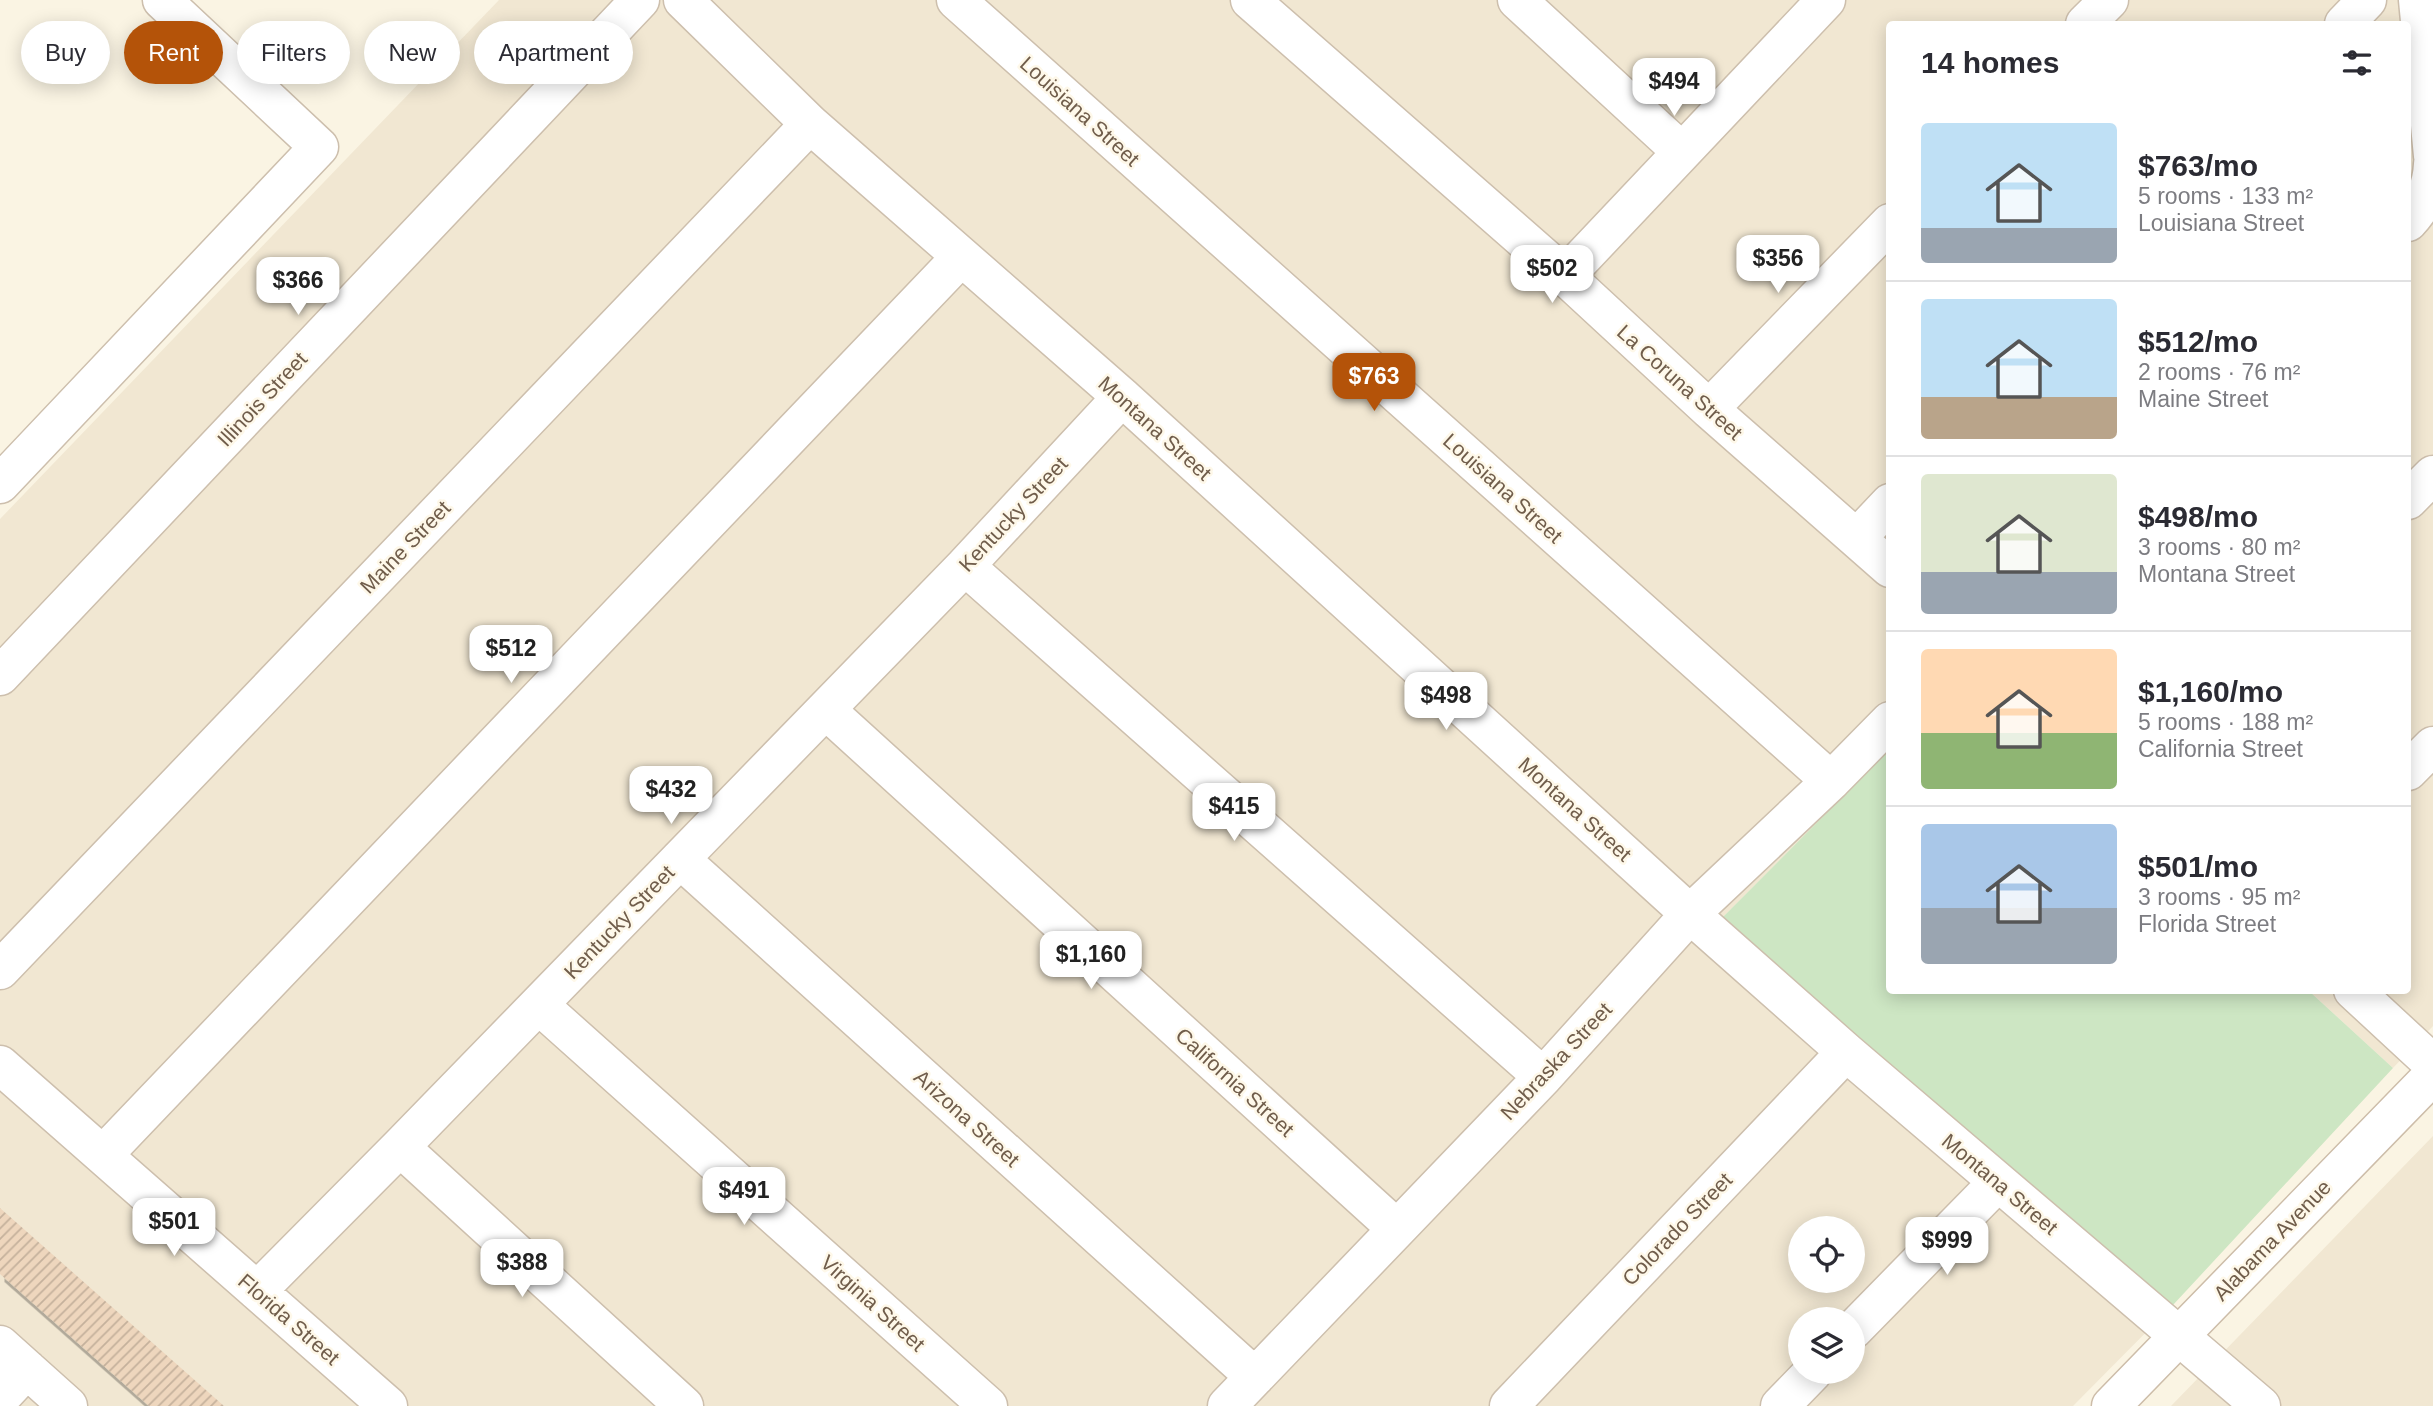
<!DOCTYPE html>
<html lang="en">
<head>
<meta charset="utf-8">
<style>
  :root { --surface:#fff; --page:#f2f2f3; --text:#2b2b33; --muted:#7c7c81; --line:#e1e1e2; --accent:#b45309 }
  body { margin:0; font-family:Arial,sans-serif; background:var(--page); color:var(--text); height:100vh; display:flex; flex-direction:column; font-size:26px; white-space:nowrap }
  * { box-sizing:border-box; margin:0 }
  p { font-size:23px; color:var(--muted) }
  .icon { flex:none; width:38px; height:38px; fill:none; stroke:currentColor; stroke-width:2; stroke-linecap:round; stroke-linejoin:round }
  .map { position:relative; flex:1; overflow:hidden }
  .side { position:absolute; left:1886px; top:21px; width:525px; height:973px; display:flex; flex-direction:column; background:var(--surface); border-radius:7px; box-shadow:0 4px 18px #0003 }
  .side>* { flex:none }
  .banner { position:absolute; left:21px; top:21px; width:665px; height:63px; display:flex; gap:14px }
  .controls { position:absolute; left:1788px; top:1216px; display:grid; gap:14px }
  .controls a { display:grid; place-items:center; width:77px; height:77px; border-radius:50%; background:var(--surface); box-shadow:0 4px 18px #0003; font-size:35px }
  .price { position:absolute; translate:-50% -60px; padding:0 16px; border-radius:14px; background:#fff; color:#222; font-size:23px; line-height:46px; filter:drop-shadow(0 2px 4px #0008) }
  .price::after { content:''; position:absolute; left:50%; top:42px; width:21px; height:16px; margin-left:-10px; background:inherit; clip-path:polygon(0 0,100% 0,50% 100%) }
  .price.on { background:var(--accent); color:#fff }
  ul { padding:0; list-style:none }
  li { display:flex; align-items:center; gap:21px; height:175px; padding:0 35px }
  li+li { border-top:2px solid var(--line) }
  li span { display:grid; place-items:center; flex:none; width:196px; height:140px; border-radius:7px; color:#555 }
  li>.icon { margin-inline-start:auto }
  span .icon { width:84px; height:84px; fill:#fffc; stroke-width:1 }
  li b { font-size:30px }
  h2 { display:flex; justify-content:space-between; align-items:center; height:84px; padding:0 35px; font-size:30px }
  .chip { padding:0 24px; border-radius:32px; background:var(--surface); box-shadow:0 4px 18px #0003; font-size:24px; line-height:63px }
  .chip.on { background:var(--accent); color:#fff }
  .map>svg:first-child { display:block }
  .residential { fill:#f1e7d2; fill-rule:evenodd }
  .grass { fill:#cde6c3 }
  .building { fill:url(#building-hatch); filter:url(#shadow) }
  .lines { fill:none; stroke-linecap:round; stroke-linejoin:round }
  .street-casing { stroke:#cdbfad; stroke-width:41 }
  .secondary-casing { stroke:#cdbda9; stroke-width:41 }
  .street { stroke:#fff; stroke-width:38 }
  .secondary { stroke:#fff; stroke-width:38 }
  .labels { text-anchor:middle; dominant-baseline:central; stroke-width:5; stroke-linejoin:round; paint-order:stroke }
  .street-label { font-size:21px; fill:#705d4b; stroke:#fef8e9 }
</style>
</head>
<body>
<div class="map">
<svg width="2433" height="1406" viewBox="0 0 2433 1406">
  <defs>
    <pattern id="building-hatch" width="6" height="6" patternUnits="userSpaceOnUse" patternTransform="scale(1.75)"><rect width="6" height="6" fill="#eed6bd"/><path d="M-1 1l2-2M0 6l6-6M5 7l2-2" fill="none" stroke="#c5b19c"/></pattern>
    <filter id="shadow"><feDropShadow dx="4.5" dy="8" stdDeviation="0" flood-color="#0004"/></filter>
  </defs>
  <rect width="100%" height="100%" fill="#faf4e3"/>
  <path class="residential" d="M499 0H2433V1026L2393 1068 2309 991 2408 990V24H1890V749L1715 925 2173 1305 2073 1406H0V519ZM1801 1228H1853V1281H1801ZM1801 1320H1853V1372H1801Z
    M2433 1136V1406H2171Z"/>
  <path class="grass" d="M1890 749V990L2309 991 2393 1068 2173 1305 1715 925Z"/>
  <path class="building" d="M0 1208 224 1406H149L0 1274Z"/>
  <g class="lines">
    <defs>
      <path id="street" d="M683 0 810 124 1122 397 1690 914 1846 1052 2261 1406
        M956 0 1831 781
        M1250 0 1565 276 1709 409 1890 568
        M1517 0 1682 152
        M2418 0 2433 156
        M2085 24 2109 0
        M2344 24 2367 0
        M2408 222C2424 205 2432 187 2433 164
        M1565 276 1826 0
        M1709 409 1890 223
        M0 484 319 147 162 0
        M2408 500 2433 475
        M1857 538 1890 503
        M965 566 1543 1077
        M0 676 640 0
        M826 710 1397 1229
        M2408 771 2433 746
        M680 859 1255 1377
        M0 970 810 124
        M2353 990 2433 1064
        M539 1005 988 1406
        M0 1065 388 1406
        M400 1147 684 1406
        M103 1155 961 257
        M257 1291 400 1147 965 566 1122 397
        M1853 1330 1998 1182
        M0 1345 68 1406
        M0 1398 27 1369
        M1227 1406 1543 1077 1690 914 1831 781 1890 721
        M1509 1406 1846 1052
        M1780 1406 1813 1372"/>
      <path id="secondary" d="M2111 1406 2433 1075"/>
    </defs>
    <use href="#street" class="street-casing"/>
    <use href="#secondary" class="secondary-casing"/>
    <use href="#street" class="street"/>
    <use href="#secondary" class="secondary"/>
  </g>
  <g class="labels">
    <g class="street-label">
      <text transform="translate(1080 111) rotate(42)">Louisiana Street</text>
      <text transform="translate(1680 382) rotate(42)">La Coruna Street</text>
      <text transform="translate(262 399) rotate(-47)">Illinois Street</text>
      <text transform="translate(1155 428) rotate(42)">Montana Street</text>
      <text transform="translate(1503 488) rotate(42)">Louisiana Street</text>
      <text transform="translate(1013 514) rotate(-47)">Kentucky Street</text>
      <text transform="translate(405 547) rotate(-46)">Maine Street</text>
      <text transform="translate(1575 809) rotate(42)">Montana Street</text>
      <text transform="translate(619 922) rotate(-46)">Kentucky Street</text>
      <text transform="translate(1556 1061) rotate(-47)">Nebraska Street</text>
      <text transform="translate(1235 1082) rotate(42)">California Street</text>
      <text transform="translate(967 1118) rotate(42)">Arizona Street</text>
      <text transform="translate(2000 1184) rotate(40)">Montana Street</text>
      <text transform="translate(1677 1229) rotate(-46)">Colorado Street</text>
      <text transform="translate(2272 1240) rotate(-46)">Alabama Avenue</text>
      <text transform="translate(873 1303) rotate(42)">Virginia Street</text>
      <text transform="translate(289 1319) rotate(41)">Florida Street</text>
    </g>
  </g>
</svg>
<div class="controls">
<a><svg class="icon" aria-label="locate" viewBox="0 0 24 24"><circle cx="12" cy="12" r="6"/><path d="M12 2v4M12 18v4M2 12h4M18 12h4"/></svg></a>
<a><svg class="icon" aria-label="layers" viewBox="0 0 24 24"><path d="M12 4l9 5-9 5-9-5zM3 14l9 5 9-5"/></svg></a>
</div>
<b class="price" style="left:1674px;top:118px">$494</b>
<b class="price" style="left:1778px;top:295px">$356</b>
<b class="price" style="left:1552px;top:305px">$502</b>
<b class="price" style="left:298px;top:317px">$366</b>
<b class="price on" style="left:1374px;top:413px">$763</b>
<b class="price" style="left:511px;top:685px">$512</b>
<b class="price" style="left:1446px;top:732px">$498</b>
<b class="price" style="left:671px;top:826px">$432</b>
<b class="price" style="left:1234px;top:843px">$415</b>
<b class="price" style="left:1091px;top:991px">$1,160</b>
<b class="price" style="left:744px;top:1227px">$491</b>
<b class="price" style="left:174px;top:1258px">$501</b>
<b class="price" style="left:1947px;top:1277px">$999</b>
<b class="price" style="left:522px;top:1299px">$388</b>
<div class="banner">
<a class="chip">Buy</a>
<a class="chip on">Rent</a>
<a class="chip">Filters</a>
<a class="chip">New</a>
<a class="chip">Apartment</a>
</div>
<section class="side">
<h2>14 homes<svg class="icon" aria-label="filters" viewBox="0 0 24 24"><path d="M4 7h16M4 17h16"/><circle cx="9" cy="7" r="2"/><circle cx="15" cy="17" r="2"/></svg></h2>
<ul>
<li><span style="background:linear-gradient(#bfe0f5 75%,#9aa5b1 0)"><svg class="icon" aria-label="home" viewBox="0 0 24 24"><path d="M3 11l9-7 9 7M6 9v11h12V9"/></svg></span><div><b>$763/mo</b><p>5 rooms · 133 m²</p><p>Louisiana Street</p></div></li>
<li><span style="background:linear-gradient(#bfe0f5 70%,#b9a48a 0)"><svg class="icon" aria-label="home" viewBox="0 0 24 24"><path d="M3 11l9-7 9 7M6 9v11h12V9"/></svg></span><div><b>$512/mo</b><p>2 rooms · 76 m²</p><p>Maine Street</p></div></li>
<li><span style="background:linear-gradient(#dfe7d0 70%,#9aa5b1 0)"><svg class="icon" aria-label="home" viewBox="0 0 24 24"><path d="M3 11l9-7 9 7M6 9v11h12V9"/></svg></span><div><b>$498/mo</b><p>3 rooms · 80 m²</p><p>Montana Street</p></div></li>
<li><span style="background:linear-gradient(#ffd9b3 60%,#8fb573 0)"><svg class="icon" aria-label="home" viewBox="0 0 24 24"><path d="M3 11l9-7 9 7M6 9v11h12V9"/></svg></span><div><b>$1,160/mo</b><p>5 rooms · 188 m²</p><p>California Street</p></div></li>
<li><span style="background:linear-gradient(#a9c7e8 60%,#9aa5b1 0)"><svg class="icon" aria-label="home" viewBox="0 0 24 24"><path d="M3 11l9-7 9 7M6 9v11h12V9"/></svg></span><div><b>$501/mo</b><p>3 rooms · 95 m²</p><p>Florida Street</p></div></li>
</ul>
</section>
</div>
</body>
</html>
